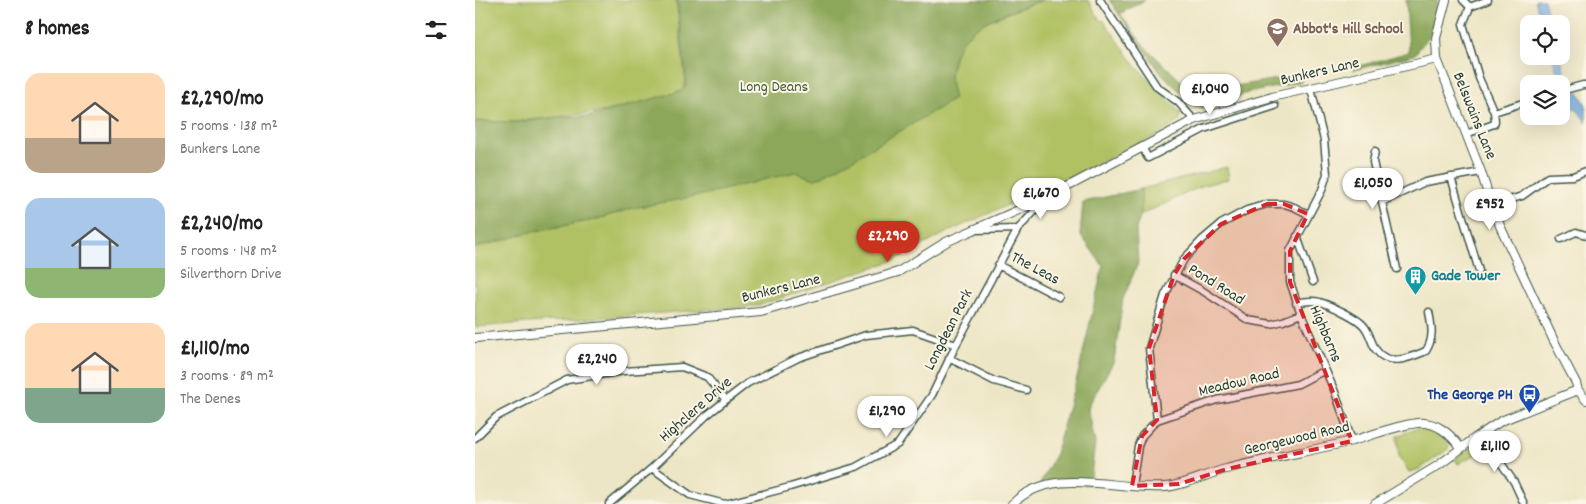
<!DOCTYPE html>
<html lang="en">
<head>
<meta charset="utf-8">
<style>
  :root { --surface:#fff; --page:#f6f6f6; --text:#222; --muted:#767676; --accent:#c8321e }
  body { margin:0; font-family:Dekko,sans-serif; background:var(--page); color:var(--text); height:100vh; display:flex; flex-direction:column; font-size:19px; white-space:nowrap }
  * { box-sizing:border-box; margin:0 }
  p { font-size:16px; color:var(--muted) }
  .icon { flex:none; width:28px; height:28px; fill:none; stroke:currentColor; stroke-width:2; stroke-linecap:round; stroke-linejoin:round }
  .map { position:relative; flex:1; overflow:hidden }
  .drawer { display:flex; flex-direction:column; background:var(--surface); width:475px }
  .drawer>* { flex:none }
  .fabs { position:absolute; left:1045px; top:15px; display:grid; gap:10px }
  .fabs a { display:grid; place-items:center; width:50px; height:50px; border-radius:10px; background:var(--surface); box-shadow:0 5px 20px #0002; font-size:25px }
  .price { position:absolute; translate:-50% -42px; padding:0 11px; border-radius:18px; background:#fff; color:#222; font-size:16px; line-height:32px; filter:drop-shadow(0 1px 2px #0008) }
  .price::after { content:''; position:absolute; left:50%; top:30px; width:15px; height:11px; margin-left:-8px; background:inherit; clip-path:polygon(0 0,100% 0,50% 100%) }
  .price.selected { background:var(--accent); color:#fff }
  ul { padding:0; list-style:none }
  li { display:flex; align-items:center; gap:15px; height:125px; padding:0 25px }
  li span { display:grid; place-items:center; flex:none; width:140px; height:100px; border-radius:15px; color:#555 }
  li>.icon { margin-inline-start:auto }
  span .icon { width:60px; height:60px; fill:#fffc; stroke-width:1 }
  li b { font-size:21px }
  h2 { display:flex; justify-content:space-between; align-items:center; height:60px; padding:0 25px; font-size:21px }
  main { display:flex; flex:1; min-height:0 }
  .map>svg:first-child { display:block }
  .green { fill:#b0c164; stroke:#687f4c }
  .forest { fill:#8ca75a; stroke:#567247 }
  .water { fill:#75ace3; stroke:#4a748c }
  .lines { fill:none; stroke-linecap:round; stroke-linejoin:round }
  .minor-casing { stroke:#3e564a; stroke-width:9 }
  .tertiary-casing { stroke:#3e564a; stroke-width:10 }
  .minor { stroke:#fff; stroke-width:6 }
  .tertiary { stroke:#fff; stroke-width:8 }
  .marked { fill:#d62828; fill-opacity:0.2; stroke:#d62828; stroke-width:4; stroke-dasharray:10 6; stroke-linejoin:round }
  .labels { text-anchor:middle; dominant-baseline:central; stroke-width:4; stroke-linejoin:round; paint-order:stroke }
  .education-label { font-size:16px; font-weight:bold; fill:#785e54; stroke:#fcf5e5; text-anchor:start }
  .street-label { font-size:16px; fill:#1f3d34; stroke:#fcf5e5 }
  .park-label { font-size:16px; fill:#435e40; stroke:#fcf5e5 }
  .culture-label { font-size:16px; font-weight:bold; fill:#0d838f; stroke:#fcf5e5; text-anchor:start }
  .transit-label { font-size:16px; font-weight:bold; fill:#164399; stroke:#fcf5e5; text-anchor:end }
</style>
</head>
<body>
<main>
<section class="drawer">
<h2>8 homes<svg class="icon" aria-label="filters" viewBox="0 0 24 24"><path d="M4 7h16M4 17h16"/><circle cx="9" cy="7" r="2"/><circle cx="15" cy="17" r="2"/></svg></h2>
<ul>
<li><span style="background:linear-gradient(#ffd9b3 65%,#b9a48a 0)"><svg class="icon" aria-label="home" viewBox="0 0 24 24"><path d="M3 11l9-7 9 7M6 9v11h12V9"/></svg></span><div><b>£2,290/mo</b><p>5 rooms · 138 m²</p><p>Bunkers Lane</p></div></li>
<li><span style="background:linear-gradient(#a9c7e8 70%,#8fb573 0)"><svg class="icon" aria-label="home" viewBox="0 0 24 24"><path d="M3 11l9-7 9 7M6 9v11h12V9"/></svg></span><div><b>£2,240/mo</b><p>5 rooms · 148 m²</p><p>Silverthorn Drive</p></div></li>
<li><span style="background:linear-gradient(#ffd9b3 65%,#7fa58c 0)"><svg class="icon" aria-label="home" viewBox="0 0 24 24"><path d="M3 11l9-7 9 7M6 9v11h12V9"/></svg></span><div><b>£1,110/mo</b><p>3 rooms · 89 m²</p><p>The Denes</p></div></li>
</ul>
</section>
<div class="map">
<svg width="1111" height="504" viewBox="0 0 1111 504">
  <rect width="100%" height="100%" fill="#fcf5e5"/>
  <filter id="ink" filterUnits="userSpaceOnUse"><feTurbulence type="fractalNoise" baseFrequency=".02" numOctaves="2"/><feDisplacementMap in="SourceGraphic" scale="10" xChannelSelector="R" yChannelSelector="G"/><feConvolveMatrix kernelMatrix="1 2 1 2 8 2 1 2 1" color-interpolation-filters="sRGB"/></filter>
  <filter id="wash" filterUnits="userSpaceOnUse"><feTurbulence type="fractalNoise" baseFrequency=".0096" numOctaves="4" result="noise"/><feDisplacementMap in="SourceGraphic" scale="20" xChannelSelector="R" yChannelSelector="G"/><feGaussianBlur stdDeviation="1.12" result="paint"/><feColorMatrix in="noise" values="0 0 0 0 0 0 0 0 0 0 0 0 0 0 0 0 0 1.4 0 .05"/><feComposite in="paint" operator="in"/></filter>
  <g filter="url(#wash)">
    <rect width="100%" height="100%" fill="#ede6c6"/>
    <path class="green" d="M0 0H201L211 84 205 93 132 111 37 122 0 121Z
      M567 0H613L625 20 629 21 661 66 700 106 705 114V121L681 136 590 179 473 232 420 260 282 306 0 327V248L60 231 119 220 158 208 227 195 320 172 340 179 343 178 375 161 478 99 475 75 480 54 486 41 507 23Z
      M752 167 754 179 729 185 666 215V189Z
      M946 427 964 433 974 444 973 449 945 469 934 472 924 457 922 436Z
      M1003 443 1008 445 1012 452 1010 456 1003 453 983 464 980 459Z"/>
    <path class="forest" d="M202 0H567C527 15 479 24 475 75 475 83 477 91 479 99L375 161 343 178 340 179 320 172 227 195 158 208 119 220 60 231 0 248V121L42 122 84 117 115 116 206 91 210 87 211 77Z
      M634 0H670L645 14 671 48 719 93 808 78 830 76 826 82 772 93 729 109 718 105 685 72Z
      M931 0H962L956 34 939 55 878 70 884 66 934 52Z
      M666 189V215L661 229 663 263 648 299 639 361 613 407 620 443 615 484 564 486 580 455 604 370 628 266 605 234 608 202Z"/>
    <path class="water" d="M1060 0H1069L1076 24H1067Z
      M1077 56H1085L1095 90 1104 93 1111 106V122L1101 108H1089L1086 105V95L1089 93Z"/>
  </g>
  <g filter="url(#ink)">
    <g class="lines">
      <defs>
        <path id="minor" d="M625 0 682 87 703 102 719 120
          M988 0 995 7
          M836 89 849 140 852 174 847 190 815 251V282L826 314 860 392 877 441
          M1086 91 1108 85H1111
          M1019 112 1054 101
          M991 134 1019 124 1020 121 1019 112 1004 78 988 24 995 7 1013 0
          M667 147 673 158 729 129 800 106
          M900 151 898 162 922 269
          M976 177 1004 271
          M907 202 950 182 1006 172
          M1019 205 1047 196 1073 177 1098 176 1111 171
          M499 230 543 229
          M822 236 838 282
          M1086 239 1101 232 1111 235
          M523 265 584 297
          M699 275 728 291 773 320 796 324 808 321 826 314
          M821 303C829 301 837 300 845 302 855 305 883 318 889 326 895 333 896 343 901 350 914 368 936 357 951 351 959 338 957 327 954 312
          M474 358 519 381 551 390
          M682 420 742 400 823 384 850 370
          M1006 434 1039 482 1049 504
          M0 438 21 417 92 380 149 371 207 367 232 377 251 400
          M177 468 215 495 250 504 315 487 381 467 423 444 457 395 481 345 543 229 571 199
          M657 486 663 446 667 436 682 420 674 348 690 295 709 259 727 240 746 224 772 210 792 204H809L819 207 833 214
          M134 504 177 468 231 416 251 400 273 383 323 358 391 335 438 330 481 345"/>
        <path id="tertiary" d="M971 0 961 38 962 59 1006 172 1014 197 1019 205 1025 226 1079 341 1101 383 1103 390 1111 400
          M0 338 286 312 423 272 471 242 573 197 719 120 797 97 962 59
          M537 504C579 464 639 491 690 487 711 485 731 474 751 469 793 458 835 451 877 441 898 435 920 426 942 423 962 421 975 434 986 448
          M900 504 964 465 1000 438 1026 421 1103 390"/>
      </defs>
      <use href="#minor" class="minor-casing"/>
      <use href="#tertiary" class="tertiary-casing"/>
      <use href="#minor" class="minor"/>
      <use href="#tertiary" class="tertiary"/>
    </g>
  </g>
  <path class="marked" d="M792 204H809L833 214 815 251V282L877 441 752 469 704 484 657 486 667 436 682 420 674 348 699 275 709 259 746 224Z"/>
  <defs>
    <symbol id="school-pin" viewBox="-11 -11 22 30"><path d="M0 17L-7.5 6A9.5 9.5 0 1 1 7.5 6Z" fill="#8d6e63" stroke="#fcf5e5"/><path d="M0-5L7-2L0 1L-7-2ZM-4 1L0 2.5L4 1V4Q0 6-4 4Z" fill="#fff"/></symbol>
    <symbol id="building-pin" viewBox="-11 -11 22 30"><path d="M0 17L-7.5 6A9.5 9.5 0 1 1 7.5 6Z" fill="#0f9aa8" stroke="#fcf5e5"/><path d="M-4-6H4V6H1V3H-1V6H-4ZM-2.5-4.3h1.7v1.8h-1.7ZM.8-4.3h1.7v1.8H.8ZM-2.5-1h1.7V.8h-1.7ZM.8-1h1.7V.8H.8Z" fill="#fff"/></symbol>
    <symbol id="bus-pin" viewBox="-11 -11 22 30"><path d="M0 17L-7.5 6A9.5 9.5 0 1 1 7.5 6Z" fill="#1a4fb4" stroke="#fcf5e5"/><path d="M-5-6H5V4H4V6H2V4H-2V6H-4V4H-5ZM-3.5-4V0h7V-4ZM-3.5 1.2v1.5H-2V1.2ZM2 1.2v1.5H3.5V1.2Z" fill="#fff"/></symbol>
  </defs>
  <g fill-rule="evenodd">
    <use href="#school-pin" x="790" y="16" width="25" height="34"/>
    <use href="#building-pin" x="928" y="264" width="25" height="34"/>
    <use href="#bus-pin" x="1042" y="382" width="25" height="34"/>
  </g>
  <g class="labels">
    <g class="education-label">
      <text x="818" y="29">Abbot's Hill School</text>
    </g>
    <g class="street-label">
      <text transform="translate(845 72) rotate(-13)">Bunkers Lane</text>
      <text transform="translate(999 116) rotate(68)">Belswains Lane</text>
      <text transform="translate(560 269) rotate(28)">The Leas</text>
      <text transform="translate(741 285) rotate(32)">Pond Road</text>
      <text transform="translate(306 289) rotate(-14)">Bunkers Lane</text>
      <text transform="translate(474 330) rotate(-63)">Longdean Park</text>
      <text transform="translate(850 334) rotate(67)">Highbarns</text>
      <text transform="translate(764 383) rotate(-13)">Meadow Road</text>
      <text transform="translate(221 410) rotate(-41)">Highclere Drive</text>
      <text transform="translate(822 439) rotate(-13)">Georgewood Road</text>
    </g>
    <g class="park-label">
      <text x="299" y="87">Long Deans</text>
    </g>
    <g class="culture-label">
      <text x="956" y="276">Gade Tower</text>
    </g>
    <g class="transit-label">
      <text x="1038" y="395">The George PH</text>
    </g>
  </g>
</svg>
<div class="fabs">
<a><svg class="icon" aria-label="locate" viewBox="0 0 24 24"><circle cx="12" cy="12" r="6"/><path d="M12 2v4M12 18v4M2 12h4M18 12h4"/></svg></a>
<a><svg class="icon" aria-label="layers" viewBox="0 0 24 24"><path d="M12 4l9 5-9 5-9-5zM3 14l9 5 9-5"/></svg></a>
</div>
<b class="price" style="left:735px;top:116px">£1,040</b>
<b class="price" style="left:898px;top:210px">£1,050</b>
<b class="price" style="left:566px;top:220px">£1,670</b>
<b class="price" style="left:1015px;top:231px">£952</b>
<b class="price selected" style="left:413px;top:263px">£2,290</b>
<b class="price" style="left:122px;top:386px">£2,240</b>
<b class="price" style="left:412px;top:438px">£1,290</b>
<b class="price" style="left:1020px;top:473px">£1,110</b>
</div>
</main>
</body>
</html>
